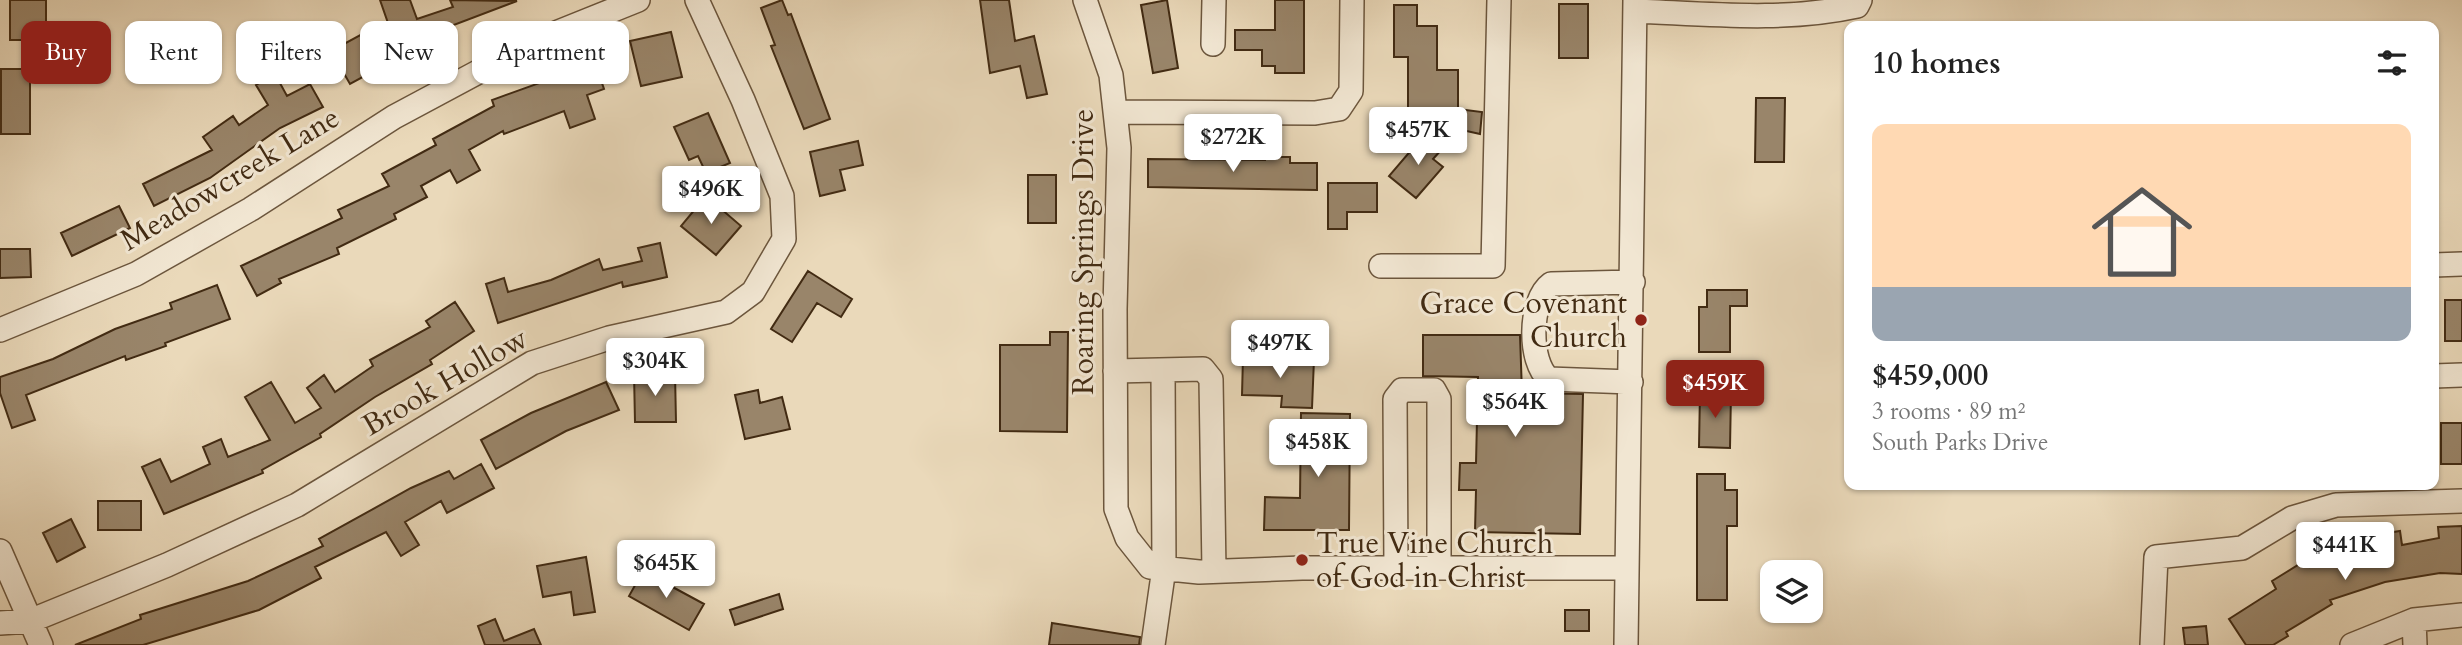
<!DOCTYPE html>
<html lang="en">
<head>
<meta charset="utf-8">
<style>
  :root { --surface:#fff; --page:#f2f2f2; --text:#222; --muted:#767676; --accent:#8f2418 }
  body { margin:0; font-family:Cardo,serif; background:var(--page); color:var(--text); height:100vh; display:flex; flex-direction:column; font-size:26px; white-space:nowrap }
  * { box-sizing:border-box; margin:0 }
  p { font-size:23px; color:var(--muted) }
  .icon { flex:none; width:38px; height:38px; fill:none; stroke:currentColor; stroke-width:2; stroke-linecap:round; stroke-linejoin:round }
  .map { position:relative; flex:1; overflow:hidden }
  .drawer { position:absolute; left:1844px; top:21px; width:595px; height:469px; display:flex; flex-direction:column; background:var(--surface); border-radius:14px; box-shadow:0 2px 5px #0004 }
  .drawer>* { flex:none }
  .guide { position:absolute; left:21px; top:21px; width:665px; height:63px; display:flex; gap:14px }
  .fabs { position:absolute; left:1760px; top:560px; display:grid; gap:14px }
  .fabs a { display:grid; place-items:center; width:63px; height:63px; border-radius:14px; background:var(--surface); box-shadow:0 2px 5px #0004; font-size:35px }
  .price { position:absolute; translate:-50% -60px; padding:0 16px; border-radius:7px; background:#fff; color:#222; font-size:23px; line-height:46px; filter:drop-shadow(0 2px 4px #0008) }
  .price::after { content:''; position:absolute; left:50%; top:42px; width:21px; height:16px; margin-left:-10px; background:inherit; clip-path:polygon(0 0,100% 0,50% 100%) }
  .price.selected { background:var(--accent); color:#fff }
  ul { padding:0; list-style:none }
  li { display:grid; align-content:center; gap:14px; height:371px; padding:0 28px }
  li span { display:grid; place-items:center; height:217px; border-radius:14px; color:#555 }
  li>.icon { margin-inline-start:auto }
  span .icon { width:126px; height:126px; fill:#fffc; stroke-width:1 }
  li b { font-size:30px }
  h2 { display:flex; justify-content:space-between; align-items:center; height:84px; padding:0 28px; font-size:30px }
  .pill { padding:0 24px; border-radius:14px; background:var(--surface); box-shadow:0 2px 5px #0004; font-size:24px; line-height:63px }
  .pill.selected { background:var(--accent); color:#fff }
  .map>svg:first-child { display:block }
  .building { fill:#99856a; stroke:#422b13; stroke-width:2 }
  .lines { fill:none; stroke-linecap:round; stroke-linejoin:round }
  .minor-casing { stroke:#6c563d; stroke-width:26 }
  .minor { stroke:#f1e6d2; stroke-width:23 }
  .poi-dot { fill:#8f2418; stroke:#f1e6d2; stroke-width:2.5 }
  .labels { text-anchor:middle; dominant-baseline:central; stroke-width:6; stroke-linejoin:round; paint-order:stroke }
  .street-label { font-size:30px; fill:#422b13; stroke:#f1e6d2 }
  .poi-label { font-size:30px; fill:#422b13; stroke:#f1e6d2; text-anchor:end }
</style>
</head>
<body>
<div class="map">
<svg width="2462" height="645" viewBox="0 0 2462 645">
  <rect width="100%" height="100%" fill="#ead9ba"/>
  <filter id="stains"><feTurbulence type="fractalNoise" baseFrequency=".00286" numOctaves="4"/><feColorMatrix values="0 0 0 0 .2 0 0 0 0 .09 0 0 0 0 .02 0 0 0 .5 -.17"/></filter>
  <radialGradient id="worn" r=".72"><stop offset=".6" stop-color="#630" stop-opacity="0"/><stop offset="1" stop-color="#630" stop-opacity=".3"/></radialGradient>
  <path class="building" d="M10 0H46V40H10Z
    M380 0H410L417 19 453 7 450 0 517 1 443 29 445 33 397 49Z
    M782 0 788 15 791 14 830 119 804 129 771 46 775 45 761 8Z
    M980 0H1009L1015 41 1034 36 1047 94 1027 98 1020 66 990 73Z
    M1167 0 1178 68 1153 73 1141 5Z
    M1275 0H1304V73H1275V66H1262V50H1235V30H1275Z
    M1559 4H1588V58H1559Z
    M1394 5H1417V26H1437V70H1458V109L1482 112 1480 134 1453 128 1456 115H1408V57H1394Z
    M671 32 682 77 641 86 630 41Z
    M364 33 383 66 350 84 331 51Z
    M595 63 604 89 587 95 595 119 570 128 564 111 504 134 503 131 469 150 480 170 457 183 450 170 421 186 427 197 394 214 396 219 337 248 339 254 279 279 281 283 257 296 241 266 342 218 338 210 389 186 382 174 436 145 433 139 494 106 492 100Z
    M1 69H30V134H1Z
    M275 74 287 96 310 84 323 107 280 128 210 178 154 206 143 184 212 150 203 137 233 116 239 125 268 105 256 85Z
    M1756 98H1785L1784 162H1755Z
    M708 113 730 163 706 173 698 156 689 160 674 127Z
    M1425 134 1442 149 1433 159 1443 167 1416 198 1389 176Z
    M858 141 863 165 840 170 845 190 820 196 810 152Z
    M1265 157H1290V163H1317V190L1148 187V159L1265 160Z
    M1028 175H1056V223H1028Z
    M1328 183H1377V212H1347V229H1328Z
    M706 196 741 226 716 255 681 226Z
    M119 206 130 228 72 256 61 233Z
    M660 243 667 277 623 287 622 282 498 323 486 284 504 278 508 292 551 280 599 259 603 270 642 261 638 248Z
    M0 249H30L31 277 0 278Z
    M808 271 852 299 841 317 817 303 792 342 771 329Z
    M217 285 230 319 165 343 166 346 126 360 125 356 26 395 35 420 12 428 0 393V377L53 359 115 329 172 309 170 303Z
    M1707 290H1747V306H1730V352H1699V307H1707Z
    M2445 300H2462V341H2445Z
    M455 302 474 331 430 360 432 364 375 397 320 434 321 437 262 470 263 473 164 514 142 467 160 459 171 482 210 464 203 447 221 439 228 457 270 440 245 397 271 382 295 423 321 408 307 388 324 375 335 392 373 366 370 360 430 327 426 321Z
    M1050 332H1068L1067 432 1000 431V345H1050Z
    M1423 335H1520L1522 393 1583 394 1580 534 1475 532 1476 490H1459L1460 463H1476L1478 377 1423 376Z
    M1243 357 1314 359 1312 408 1281 407 1282 396 1242 395Z
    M634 373H675L676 422H635Z
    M606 382 619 410 566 431 496 469 481 440 531 413Z
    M758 390 760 403 782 397 790 429 745 439 735 395Z
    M1700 392H1731L1730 448 1699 447Z
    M1301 413 1350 414 1349 530H1264L1265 497 1300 498Z
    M2441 423H2462V464H2441Z
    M481 464 494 488 447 513 441 501 405 522 419 545 401 556 386 532 315 567 321 578 259 610 143 645H75L141 619 140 615 248 581 323 546 319 539 411 488 449 471 454 479Z
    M1697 474H1725V490H1737V526H1727V600H1697Z
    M98 501H141V530H98Z
    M71 519 85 547 57 562 43 533Z
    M2462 526V574L2440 573 2385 582 2330 600 2332 604 2286 632 2288 636 2273 645H2246L2229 619 2276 589 2272 581 2306 560 2310 567 2383 543 2381 534 2400 531 2402 545 2439 538 2438 527Z
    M586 557 595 612 574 615 571 592 543 597 537 566Z
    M643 571 704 604 689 630 629 596Z
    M779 594 783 609 735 625 730 610Z
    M1565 610H1589V631H1565Z
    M495 619 504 641 534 629 541 645H485L478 626Z
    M1052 623 1140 637 1139 645H1049Z
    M2206 626 2208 645H2185L2183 628Z"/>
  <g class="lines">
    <defs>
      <path id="minor" d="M1085 0 1111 75 1119 148 1115 309 1116 509 1127 538 1150 567 1199 572 1302 568H1627
        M1635 11C1709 14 1784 22 1857 6L1860 0
        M1213 44 1214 0
        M1116 112 1315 113 1339 109 1351 91 1352 0
        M2434 265 2462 264
        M1381 266H1493L1499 0
        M0 330 136 274 251 209 394 117 536 41 638 0
        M1115 371 1203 369 1211 379 1214 571
        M2434 376 2462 375
        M1631 382 1549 379C1528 362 1529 300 1551 284L1633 282
        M0 551 41 645
        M1396 568 1395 399 1402 390H1434L1439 399V568
        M2414 620 2415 645
        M0 623 30 621 167 565 297 505 532 363 609 338 726 312 753 292 784 239 782 196 743 100 697 0
        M1153 645 1164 568 1163 370
        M1626 645 1635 0
        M2152 645 2156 557 2242 548 2292 518 2336 505 2462 501
        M2352 645 2414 620 2462 615"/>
    </defs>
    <use href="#minor" class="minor-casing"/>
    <use href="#minor" class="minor"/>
  </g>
  <g class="poi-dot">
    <circle cx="1641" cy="320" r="7"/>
    <circle cx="1302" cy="560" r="7"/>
  </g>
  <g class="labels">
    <g class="street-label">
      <text transform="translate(230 179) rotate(-31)">Meadowcreek Lane</text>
      <text transform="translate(1083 252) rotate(-90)">Roaring Springs Drive</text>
      <text transform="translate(445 382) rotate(-30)">Brook Hollow</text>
    </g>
    <g class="poi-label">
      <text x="1627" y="303">Grace Covenant<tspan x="1627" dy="34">Church</tspan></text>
      <text x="1316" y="543" text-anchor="start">True Vine Church<tspan x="1316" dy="34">of God in Christ</tspan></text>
    </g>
  </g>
  <rect width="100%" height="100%" filter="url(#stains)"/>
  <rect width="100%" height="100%" fill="url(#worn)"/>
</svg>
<div class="fabs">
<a><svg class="icon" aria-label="layers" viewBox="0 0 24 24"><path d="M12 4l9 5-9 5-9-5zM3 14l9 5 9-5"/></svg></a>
</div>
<b class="price" style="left:1418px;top:167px">$457K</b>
<b class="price" style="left:1233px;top:174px">$272K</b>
<b class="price" style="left:711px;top:226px">$496K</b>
<b class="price" style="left:1280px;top:380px">$497K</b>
<b class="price" style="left:655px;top:398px">$304K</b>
<b class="price selected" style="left:1715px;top:420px">$459K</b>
<b class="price" style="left:1515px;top:439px">$564K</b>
<b class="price" style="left:1318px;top:479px">$458K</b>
<b class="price" style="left:2345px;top:582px">$441K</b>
<b class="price" style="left:666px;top:600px">$645K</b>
<div class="guide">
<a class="pill selected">Buy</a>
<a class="pill">Rent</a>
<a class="pill">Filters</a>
<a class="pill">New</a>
<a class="pill">Apartment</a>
</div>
<section class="drawer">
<h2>10 homes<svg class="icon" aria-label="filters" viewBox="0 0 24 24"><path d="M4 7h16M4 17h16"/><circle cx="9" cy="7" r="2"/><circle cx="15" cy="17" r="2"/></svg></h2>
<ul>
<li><span style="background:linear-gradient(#ffd9b3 75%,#9aa5b1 0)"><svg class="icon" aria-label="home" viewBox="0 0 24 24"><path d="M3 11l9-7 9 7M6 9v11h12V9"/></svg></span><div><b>$459,000</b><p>3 rooms · 89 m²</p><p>South Parks Drive</p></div></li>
</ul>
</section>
</div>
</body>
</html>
